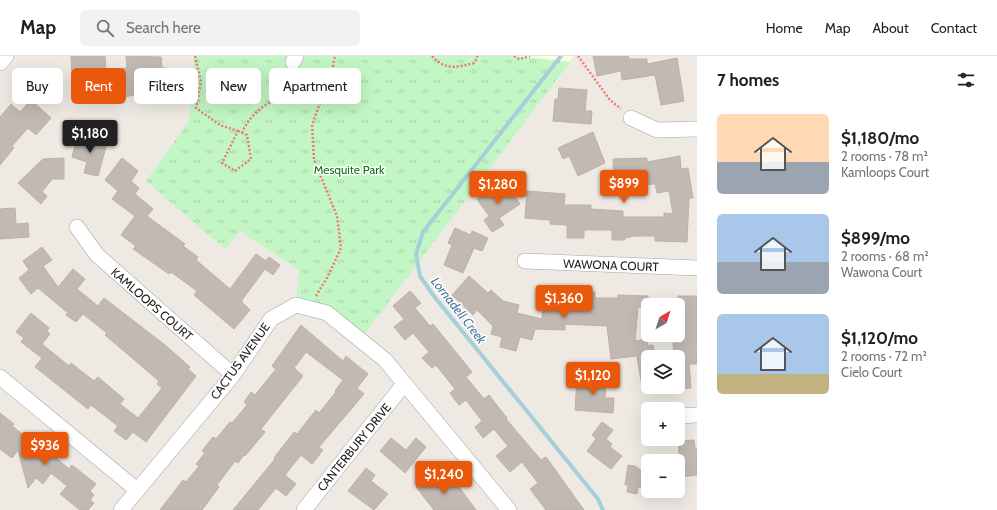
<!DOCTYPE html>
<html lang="en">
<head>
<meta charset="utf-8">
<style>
  :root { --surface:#fff; --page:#f2f2f2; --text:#202124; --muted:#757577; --line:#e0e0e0; --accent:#ea580c }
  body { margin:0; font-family:Cabin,sans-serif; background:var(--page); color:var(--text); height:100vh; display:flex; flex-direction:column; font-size:15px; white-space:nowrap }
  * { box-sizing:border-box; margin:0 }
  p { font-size:13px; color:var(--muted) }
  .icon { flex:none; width:22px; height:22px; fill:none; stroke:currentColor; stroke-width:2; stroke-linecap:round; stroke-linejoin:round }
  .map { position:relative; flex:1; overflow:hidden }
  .drawer { display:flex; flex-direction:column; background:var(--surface); width:300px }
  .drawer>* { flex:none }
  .hud { position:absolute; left:12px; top:12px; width:380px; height:36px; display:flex; gap:8px }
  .needle { width:26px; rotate:39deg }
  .controls { position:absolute; left:641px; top:242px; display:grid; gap:8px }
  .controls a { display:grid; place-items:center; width:44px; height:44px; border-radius:6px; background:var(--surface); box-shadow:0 4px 16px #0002; font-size:20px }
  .price { position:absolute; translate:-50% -34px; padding:0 9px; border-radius:4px; background:var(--accent); color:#fff; font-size:13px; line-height:26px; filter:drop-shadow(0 1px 2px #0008) }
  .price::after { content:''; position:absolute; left:50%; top:24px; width:12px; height:9px; margin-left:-6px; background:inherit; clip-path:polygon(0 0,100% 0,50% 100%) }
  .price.selected { background:#222; color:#fff }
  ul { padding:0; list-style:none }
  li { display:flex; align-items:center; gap:12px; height:100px; padding:0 20px }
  li span { display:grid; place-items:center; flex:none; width:112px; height:80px; border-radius:6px; color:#555 }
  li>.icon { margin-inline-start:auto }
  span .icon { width:48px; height:48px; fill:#fffc; stroke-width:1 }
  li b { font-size:17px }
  h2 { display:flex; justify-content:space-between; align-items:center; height:48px; padding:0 20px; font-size:17px }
  .tag { padding:0 14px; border-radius:6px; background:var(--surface); box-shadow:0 4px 16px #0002; font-size:14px; line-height:36px }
  .tag.selected { background:var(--accent); color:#fff }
  header { display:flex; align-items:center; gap:24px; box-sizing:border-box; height:56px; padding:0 20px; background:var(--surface); border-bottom:1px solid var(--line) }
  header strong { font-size:19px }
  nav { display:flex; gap:22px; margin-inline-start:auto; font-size:14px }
  .search { width:280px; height:36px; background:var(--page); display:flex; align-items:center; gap:10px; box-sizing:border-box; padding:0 14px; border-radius:6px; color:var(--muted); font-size:15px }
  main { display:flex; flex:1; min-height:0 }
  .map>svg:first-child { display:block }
  .education { fill:#fdfcdd }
  .park { fill:url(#park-tufts) }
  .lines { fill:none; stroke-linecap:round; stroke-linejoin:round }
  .stream { stroke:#a6cfd9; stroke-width:4 }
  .building { fill:#c2b9b3; stroke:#beb0a6 }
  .street-casing { stroke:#a4a4a4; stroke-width:16 }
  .path { stroke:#f17a70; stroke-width:2.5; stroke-dasharray:2 2; stroke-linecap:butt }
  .street { stroke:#fff; stroke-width:15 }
  .labels { text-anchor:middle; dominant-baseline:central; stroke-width:3; stroke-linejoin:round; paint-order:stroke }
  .park-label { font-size:12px; fill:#117417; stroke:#fff }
  .street-label { font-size:12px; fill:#1d1d1d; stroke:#fff }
  .water-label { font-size:13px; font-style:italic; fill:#4c79a0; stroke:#fff }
</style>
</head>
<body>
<header>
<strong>Map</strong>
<div class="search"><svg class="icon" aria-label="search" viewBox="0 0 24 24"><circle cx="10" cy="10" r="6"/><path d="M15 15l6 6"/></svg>Search here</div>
<nav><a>Home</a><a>Map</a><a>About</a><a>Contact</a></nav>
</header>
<main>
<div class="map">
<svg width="697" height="454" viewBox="0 0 697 454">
  <defs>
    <pattern id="park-tufts" width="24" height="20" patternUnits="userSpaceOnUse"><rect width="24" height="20" fill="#c2f6c4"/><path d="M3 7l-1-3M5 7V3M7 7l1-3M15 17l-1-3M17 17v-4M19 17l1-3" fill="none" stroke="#a6d2a8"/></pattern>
  </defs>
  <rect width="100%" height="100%" fill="#eeeae3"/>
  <path class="education" d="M512 0H574L570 6Z"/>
  <path class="park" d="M194 0H512L570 6 360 284 327 257 296 249 299 214 240 175 225 193 146 125 189 65Z"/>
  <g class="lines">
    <path class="stream" d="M561 0 423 176 416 198 420 220 433 239 598 443 603 454"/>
  </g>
  <path class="building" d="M71 0H105L106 14 127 12 126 0 161 1 162 12H165L166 32 147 34 148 38 91 44 90 40 73 42Z
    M593 0H628L629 3H647V8L677 2 684 45 661 49 655 19 622 24 621 15 597 20Z
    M559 32 587 34 585 55H592L591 68 553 65 555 43H558Z
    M31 44 51 62 36 79 28 72 12 90 14 92 0 109V61L11 48 20 56Z
    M593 76 605 107 578 120 569 100 563 103 558 92Z
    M78 79 107 87 98 120 84 117 87 106 72 101Z
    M680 100 681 113 688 112 693 142H689L687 186 655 185V180H634L625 182V184H612V174H584V182H567V169L550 168V164L525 162 527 135 565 138 564 149H591V153L623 155V161H664V157L673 158 669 135 657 137 655 128 636 129V136L614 137 613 103 647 102V106Z
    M64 102V123H52L42 136 47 140 41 148 18 127 43 103Z
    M122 102 138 115 131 125 139 132 135 138 153 153 147 160 185 188 183 190 198 201 196 204 230 233 256 198 266 205 269 201 280 209 273 219 265 213 242 244V246L250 254 234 273 194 239 197 235 171 216 169 218 133 193 136 190 121 179 135 160 112 143 118 135 105 124Z
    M504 125 520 148 499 162 504 169 492 176 484 164 489 160 477 143Z
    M15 152 16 168 28 167 29 181 0 183V153Z
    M455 172 471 179 472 175 488 182 482 195 474 192 463 217 444 209 452 189 448 187Z
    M42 191 52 204 43 210 58 231 73 213 85 223 77 233 98 250 104 242 165 289 190 311 188 313 196 320 146 386 133 376 126 384 114 375 118 370 91 349 88 353 35 311 42 302 21 286 24 282 16 276 31 257 49 272 47 275 50 278 42 288 69 310 71 307 94 325 98 321 124 343 120 348 138 362 162 332 157 328 159 325 105 279 107 277 83 258 76 266 66 259 68 257 38 232 31 238 19 222 29 214 23 205Z
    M469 220 488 237 491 234 503 245 519 249 517 257 542 263 543 241 560 242V238L580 239V236H595V242H618V239L648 240V252L638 251 635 285 647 283 648 290 653 289 655 301H648V330L642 331 637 300 611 303 607 270 562 268 565 269V274L535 273 532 284 520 281 516 295 500 291 502 281 491 278 493 270 477 254 473 259 452 239Z
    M410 235 421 247 415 252 430 270 433 268 472 316 466 321 484 343 489 339 507 362 506 363 541 404 546 401 584 454H546L530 433 538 427 522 406 510 416 496 400 508 390 494 373 483 382 475 371 482 365 466 344 459 349 450 337 455 333 436 309 432 312 422 302 429 296 413 277 405 284 394 271 404 263 393 250Z
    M678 240H697V308H689L691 332 678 333V301H674L673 287H682L683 266H678Z
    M301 269 343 305 346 300 368 318 357 332 364 338 319 391 323 394 312 408 301 399 285 419 296 428 286 440 276 432 258 454H233L275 403 274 402 294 376 297 378 316 354 319 357 336 336 335 335 343 324 306 296 294 312 303 320 261 373 265 376 245 400 244 399 238 407 235 405 217 429 219 431 202 454H160L183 424 186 426 199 410 196 408 205 397 202 395 213 381 216 383 230 366 232 367 247 349 244 346 251 336 255 339 276 313 272 310Z
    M577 321 606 323 605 342H614L613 357 575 354Z
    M0 357 14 368 12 370 34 387 36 385 69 413 72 409 96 428 90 435 94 439 90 444 94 447 88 454H80L60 438 67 430 51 417 43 428 36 422 28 432 18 394 12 402 0 393Z
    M602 366 613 374 606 383 612 388 610 391 622 400 611 413 587 395 596 383 592 379Z
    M391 382 406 394 416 382 426 391 405 417 380 395Z
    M694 384 695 392H697V419L681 421 678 385Z
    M628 409 635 410 648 420V433L638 431 637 438 627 436 628 429H625Z
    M366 412 375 419 371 425 388 438 374 454 348 435Z
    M435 417 445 430 453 423 476 454H434L416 431Z"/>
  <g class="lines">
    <defs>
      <path id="street" d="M293 6 296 0
        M0 7 6 0
        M631 62 657 74 697 73
        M77 171 97 199 233 319
        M525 205 697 212
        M0 321 137 434
        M678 360 697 359
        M121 454 233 319 271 263 296 249 327 257 385 304 509 454
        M304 454 404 328"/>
    </defs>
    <use href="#street" class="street-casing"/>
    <path class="path" d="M195 0 201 26 196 52 220 69 238 75
      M432 0C445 15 457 11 474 7L477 2V0
      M514 0 519 3 530 0
      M578 0 610 44 621 53
      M238 75 247 79 251 103 235 115 222 107Z
      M242 77C252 52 282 35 308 38 313 38 318 43 322 45
      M316 240 328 220 341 192 337 160 314 104 312 69 332 15 335 0"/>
    <use href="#street" class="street"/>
  </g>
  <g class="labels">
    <g class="park-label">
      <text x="349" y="113">Mesquite Park</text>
    </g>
    <g class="street-label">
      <text transform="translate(611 209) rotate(2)">WAWONA COURT</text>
      <text transform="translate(152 248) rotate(41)">KAMLOOPS COURT</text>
      <text transform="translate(240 305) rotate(-54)">CACTUS AVENUE</text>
      <text transform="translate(354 391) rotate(-51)">CANTERBURY DRIVE</text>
    </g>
    <g class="water-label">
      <text transform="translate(459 254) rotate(52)">Lornadell Creek</text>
    </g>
  </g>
</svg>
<div class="controls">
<a><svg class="needle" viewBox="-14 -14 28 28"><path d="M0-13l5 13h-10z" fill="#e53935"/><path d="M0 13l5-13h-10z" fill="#757577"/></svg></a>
<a><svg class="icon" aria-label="layers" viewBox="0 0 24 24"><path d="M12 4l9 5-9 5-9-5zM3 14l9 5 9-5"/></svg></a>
<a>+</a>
<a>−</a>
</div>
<b class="price selected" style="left:90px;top:98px">$1,180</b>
<b class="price" style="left:624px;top:148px">$899</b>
<b class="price" style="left:498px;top:149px">$1,280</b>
<b class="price" style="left:564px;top:263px">$1,360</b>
<b class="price" style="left:593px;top:340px">$1,120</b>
<b class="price" style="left:45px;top:410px">$936</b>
<b class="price" style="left:444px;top:439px">$1,240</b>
<div class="hud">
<a class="tag">Buy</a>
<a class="tag selected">Rent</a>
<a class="tag">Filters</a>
<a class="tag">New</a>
<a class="tag">Apartment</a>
</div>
</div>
<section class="drawer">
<h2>7 homes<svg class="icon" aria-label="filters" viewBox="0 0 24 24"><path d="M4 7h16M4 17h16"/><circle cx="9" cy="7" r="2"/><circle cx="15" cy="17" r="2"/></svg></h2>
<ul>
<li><span style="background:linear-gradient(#ffd9b3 60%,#9aa5b1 0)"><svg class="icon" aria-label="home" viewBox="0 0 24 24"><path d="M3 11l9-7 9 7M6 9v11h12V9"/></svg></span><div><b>$1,180/mo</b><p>2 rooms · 78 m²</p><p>Kamloops Court</p></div></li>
<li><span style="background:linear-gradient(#a9c7e8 60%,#9aa5b1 0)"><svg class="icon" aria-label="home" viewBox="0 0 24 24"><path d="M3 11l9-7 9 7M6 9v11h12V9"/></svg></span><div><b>$899/mo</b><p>2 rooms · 68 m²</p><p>Wawona Court</p></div></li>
<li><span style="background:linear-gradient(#a9c7e8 75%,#c2b280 0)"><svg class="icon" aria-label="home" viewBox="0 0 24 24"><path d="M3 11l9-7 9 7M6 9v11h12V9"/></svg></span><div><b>$1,120/mo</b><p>2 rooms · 72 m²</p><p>Cielo Court</p></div></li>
</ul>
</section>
</main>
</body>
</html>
